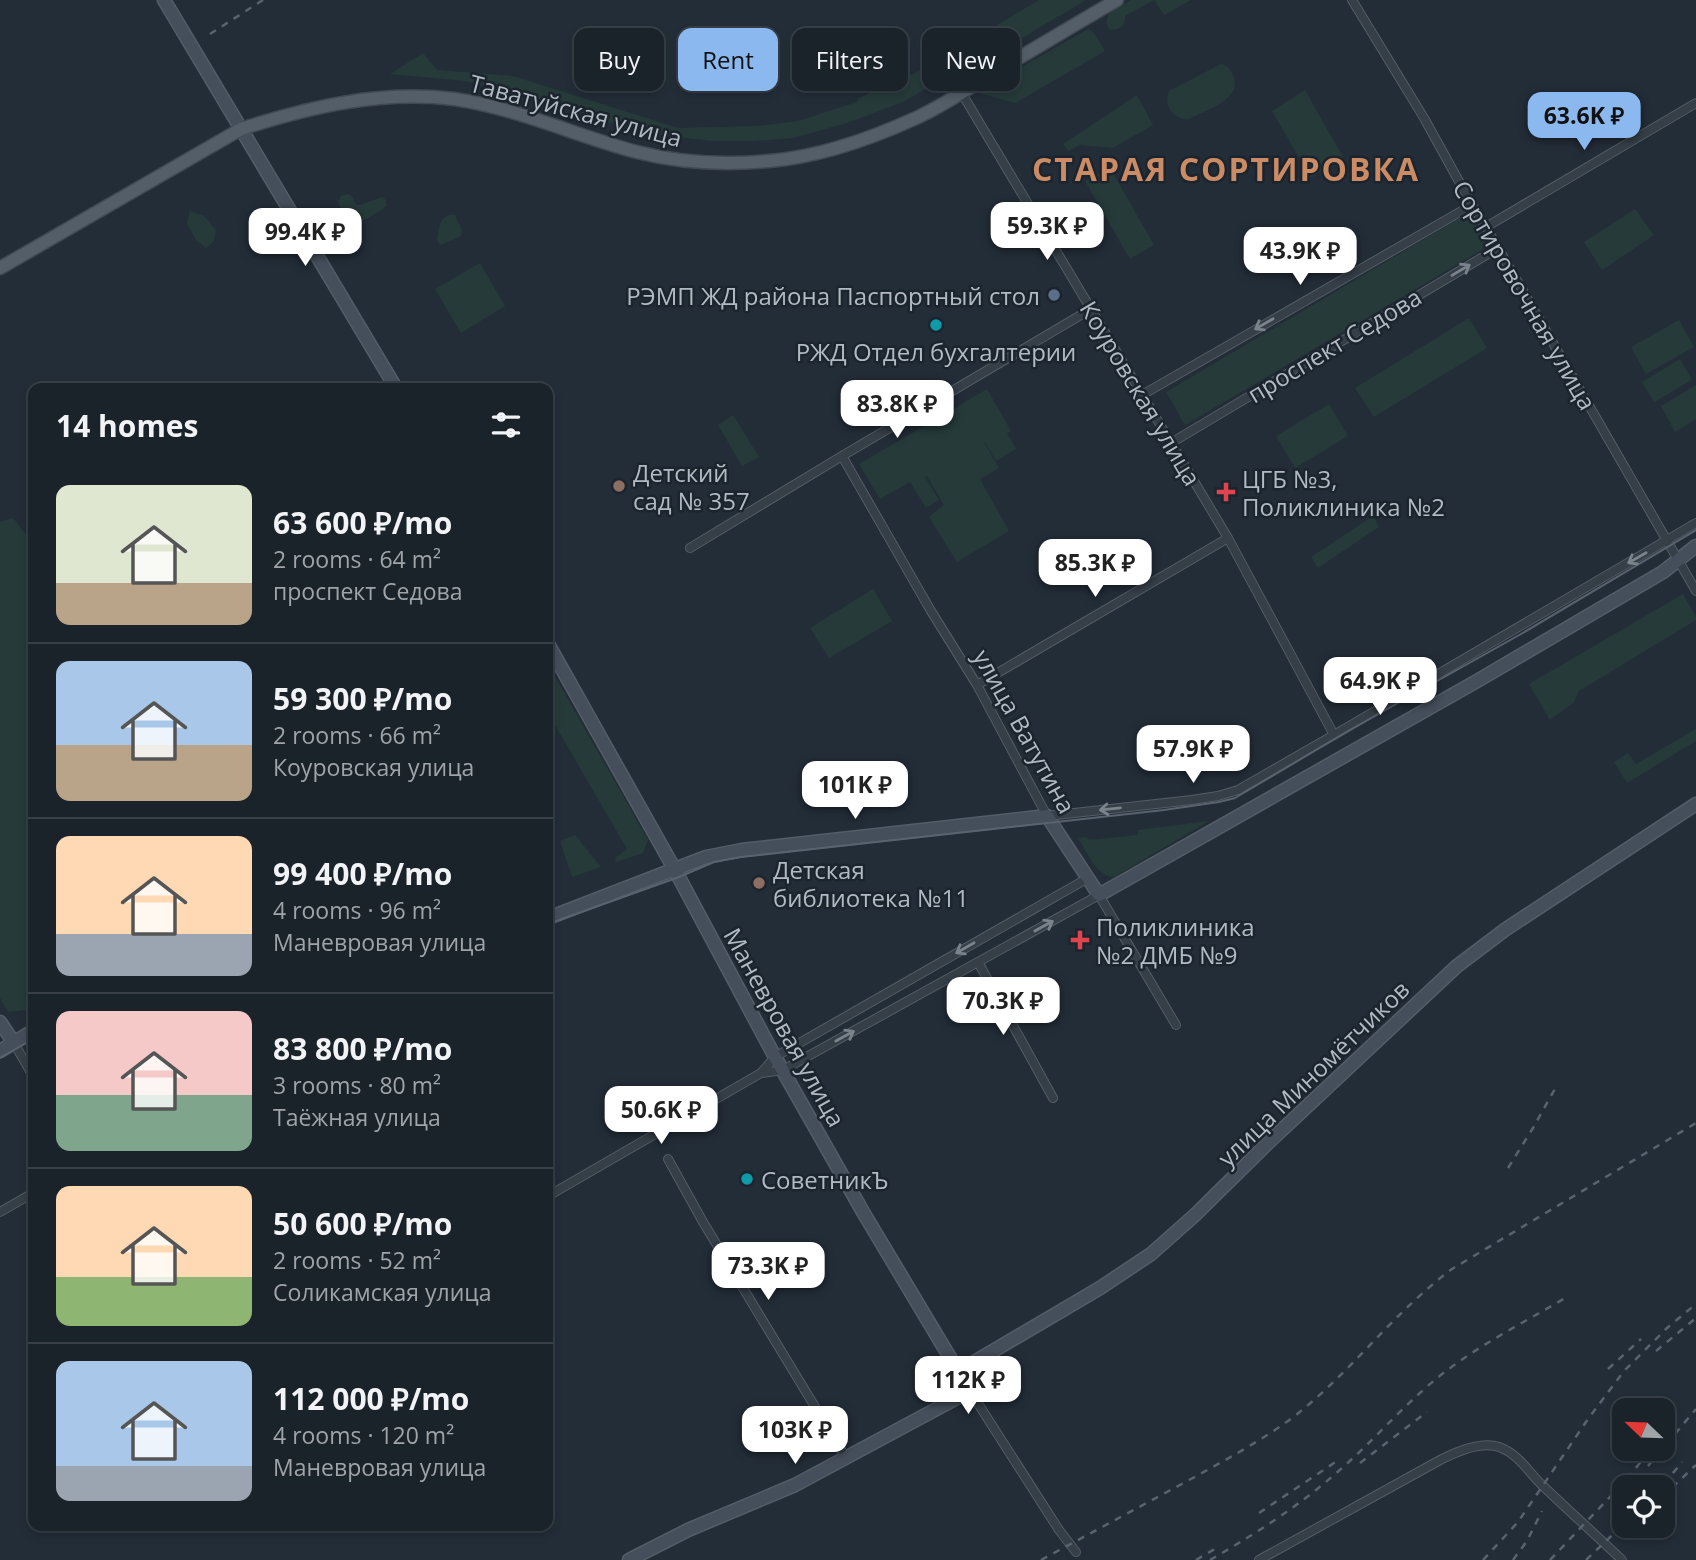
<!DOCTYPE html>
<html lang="en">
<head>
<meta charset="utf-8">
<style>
  :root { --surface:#1a222a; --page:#232a32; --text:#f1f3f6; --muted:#9fa4a8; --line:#383f47; --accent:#8bb8ef }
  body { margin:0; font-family:"Open Sans",sans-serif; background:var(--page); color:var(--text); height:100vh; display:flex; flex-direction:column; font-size:26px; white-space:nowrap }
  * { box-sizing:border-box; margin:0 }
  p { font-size:23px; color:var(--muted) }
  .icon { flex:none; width:38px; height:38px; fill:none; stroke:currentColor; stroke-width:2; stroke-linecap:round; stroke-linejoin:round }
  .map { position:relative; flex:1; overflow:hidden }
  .details { position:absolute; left:28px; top:383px; width:525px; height:1148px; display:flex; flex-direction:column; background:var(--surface); border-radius:14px; box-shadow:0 4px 10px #0003,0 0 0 2px var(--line) }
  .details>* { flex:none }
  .banner { position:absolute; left:574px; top:28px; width:665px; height:63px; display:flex; gap:14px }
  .needle { width:46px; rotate:293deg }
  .buttons { position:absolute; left:1612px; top:1398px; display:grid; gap:14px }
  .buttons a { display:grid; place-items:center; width:63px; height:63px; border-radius:14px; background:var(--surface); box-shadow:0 4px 10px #0003,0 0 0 2px var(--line); font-size:35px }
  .price { position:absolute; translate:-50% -60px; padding:0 16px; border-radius:14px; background:#fff; color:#222; font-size:23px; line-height:46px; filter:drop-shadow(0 2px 4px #0008) }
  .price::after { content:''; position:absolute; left:50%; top:42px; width:21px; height:16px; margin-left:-10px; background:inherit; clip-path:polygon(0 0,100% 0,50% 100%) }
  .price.active { background:var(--accent); color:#111 }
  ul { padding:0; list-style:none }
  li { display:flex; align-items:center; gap:21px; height:175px; padding:0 28px }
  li+li { border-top:2px solid var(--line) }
  li span { display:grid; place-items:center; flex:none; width:196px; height:140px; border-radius:14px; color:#555 }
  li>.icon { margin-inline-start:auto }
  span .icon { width:84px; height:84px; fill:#fffc; stroke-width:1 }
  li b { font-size:30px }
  h2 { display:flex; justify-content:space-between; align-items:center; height:84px; padding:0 28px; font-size:30px }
  .pill { padding:0 24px; border-radius:14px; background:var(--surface); box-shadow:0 4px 10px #0003,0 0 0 2px var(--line); font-size:24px; line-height:63px }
  .pill.active { background:var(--accent); color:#111 }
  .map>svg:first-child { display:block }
  .green { fill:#263a3a }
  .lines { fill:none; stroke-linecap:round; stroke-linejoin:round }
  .street-casing { stroke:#545d66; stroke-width:10 }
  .secondary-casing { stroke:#545d66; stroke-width:15 }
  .primary-casing { stroke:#404851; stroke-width:15 }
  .street { stroke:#363f48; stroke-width:8 }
  .secondary { stroke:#454e5b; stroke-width:12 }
  .primary { stroke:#545e68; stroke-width:12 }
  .tram { stroke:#59636f; stroke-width:2 }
  .rail { stroke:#59636f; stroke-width:2.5; stroke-dasharray:7 7; stroke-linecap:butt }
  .oneway { stroke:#7a838c }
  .service-dot { fill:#5c6f8a; stroke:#1c242d; stroke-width:2.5 }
  .culture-dot { fill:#0f9aa8; stroke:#1c242d; stroke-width:2.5 }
  .education-dot { fill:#8d6e63; stroke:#1c242d; stroke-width:2.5 }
  .health-dot { fill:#e0444e; stroke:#1c242d; stroke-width:2.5 }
  .labels { text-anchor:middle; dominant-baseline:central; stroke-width:5; stroke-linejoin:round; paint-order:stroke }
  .street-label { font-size:24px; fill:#b1bac4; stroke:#1c242d }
  .poi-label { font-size:24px; fill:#b1bac4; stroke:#1c242d; text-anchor:start }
  .district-label { font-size:32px; font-weight:bold; letter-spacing:2px; fill:#cb8b65; stroke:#1c242d }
</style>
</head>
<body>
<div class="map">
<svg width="1696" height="1560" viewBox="0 0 1696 1560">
  <rect width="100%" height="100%" fill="#232d38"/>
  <path class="green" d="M1039 0H1085L1083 2 968 70 957 49Z
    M1131 0H1191L1164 15 1154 0 1125 16C1126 25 1118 32 1109 29L1106 22 1110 12Z
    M1088 29 1094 33 1105 51 1015 103 982 94 980 91Z
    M423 53 437 70 513 76 678 128 757 126 798 121 857 102 859 98 928 67 941 70 946 77 903 102 847 123 793 138 754 141H714L676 137 635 131 542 100 495 88 465 81 390 74Z
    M1221 64C1228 66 1230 69 1233 75 1244 99 1206 110 1189 119 1173 120 1163 106 1169 91Z
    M1305 90 1343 157 1311 178 1272 111Z
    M1137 95 1153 125 1113 148 1080 145 1068 151 1063 144Z
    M1110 168 1154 245 1130 259 1085 181Z
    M347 194 351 195C355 200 353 205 360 205L382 197 386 200V206L383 209 357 224C347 224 342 211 338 202L341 196Z
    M1635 209 1654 235 1602 270 1584 242Z
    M190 211 204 216 216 230 214 241 206 248 196 240 187 223Z
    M1470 212 1490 245 1185 425 1166 392Z
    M449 215H455C457 222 464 229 461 236L441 245 437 240C439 230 438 220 449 215Z
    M480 263 505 306 461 333 435 289Z
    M1469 318 1487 348 1374 417 1355 388Z
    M1679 320 1694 347 1646 374 1631 347Z
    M1680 359 1692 380 1654 402 1642 382Z
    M1696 385V419L1675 432 1661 406Z
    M987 389 1011 431 1007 433 1016 449 996 461 985 442H984L999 468 980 479 1009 531 957 562 929 517 944 505 927 476 925 477 939 500 926 508 910 482 880 499 859 464Z
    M1329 404 1348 436 1295 468 1276 436Z
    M733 415 759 457 742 466 718 425Z
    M1373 516 1379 527 1318 568 1311 557Z
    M13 518 33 543V1009L8 1012 0 998V522Z
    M873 589 892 621 829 658 810 628Z
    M1683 594 1696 617V620L1579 691 1574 702 1550 720 1529 684Z
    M548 664 648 840 643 853 616 862 615 858 627 849 548 713Z
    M1696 729V741L1627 783 1614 762 1628 753 1636 764Z
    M1209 821 1114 877C1096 876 1087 852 1078 838L1086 837 1089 840 1138 835V830Z
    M575 835 601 867 572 877 560 841Z"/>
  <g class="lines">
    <defs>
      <path id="street" d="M1352 0 1424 118 1472 205 1486 227 1696 591
        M961 92 1228 538 1334 735
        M1486 227 1696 103
        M1142 395 1472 205
        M1171 443 1498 248
        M842 456 931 611 977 685 1047 816 1192 800 1218 796 1238 790 1346 728 1696 523
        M690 548 842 456 1091 309
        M977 685 1228 538
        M978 962 1053 1098
        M14 1043 33 1076
        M761 1073 783 1070 1099 895 1176 1025
        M668 1159 703 1222 846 1458
        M548 1196 761 1073 775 1057 1088 878
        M0 1212 33 1193
        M970 1391 1059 1530 1076 1552
        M1259 1560 1442 1459C1458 1451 1482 1441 1499 1447 1519 1454 1529 1473 1543 1486 1569 1511 1596 1535 1622 1560"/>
      <path id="secondary" d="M164 0 396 388
        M548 644 675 870 775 1057 863 1212 970 1391 795 1485 688 1530 629 1560
        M548 918 706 857 742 850 1047 816 1099 895 1477 681 1663 572 1696 546
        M0 1022 14 1043
        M0 1051 33 1031
        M959 1371 1100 1288 1151 1254 1195 1215 1270 1141 1457 966 1506 929 1696 804"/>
      <path id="primary" d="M0 268 241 129C309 107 381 90 454 99 517 108 576 136 637 152 680 163 725 165 769 161 819 157 870 139 916 118 943 106 972 86 998 70 1038 47 1077 23 1117 0"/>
    </defs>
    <use href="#street" class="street-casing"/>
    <use href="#secondary" class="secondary-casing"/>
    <use href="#primary" class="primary-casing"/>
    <use href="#street" class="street"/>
    <use href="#secondary" class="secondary"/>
    <use href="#primary" class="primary"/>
    <path class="tram" d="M548 924 679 877 714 862 741 857 1164 810 1219 802 1235 798 1348 731 1521 634 1696 530
      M0 1058 33 1039"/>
    <path class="rail" d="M210 34 263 0
      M1508 1168 1533 1128 1556 1087
      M1656 1351 1696 1318
      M1608 1369 1641 1339
      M1360 1463 1427 1412
      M1648 1466 1696 1409
      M1664 1484 1682 1462
      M1662 1497 1696 1465
      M1259 1513 1337 1461
      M1041 1560C1091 1533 1141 1506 1191 1479 1227 1459 1263 1440 1296 1415 1352 1371 1394 1312 1452 1269L1696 1123
      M1196 1560 1218 1547
      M1210 1560C1257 1533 1302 1504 1342 1468 1374 1440 1402 1407 1436 1379 1475 1347 1523 1323 1567 1297
      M1483 1560 1518 1522 1588 1419 1624 1371 1667 1328 1696 1304
      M1513 1560 1527 1541 1542 1511
      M1550 1560 1627 1479 1651 1449
      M1586 1560 1624 1524"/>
  </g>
  <defs><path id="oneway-shaft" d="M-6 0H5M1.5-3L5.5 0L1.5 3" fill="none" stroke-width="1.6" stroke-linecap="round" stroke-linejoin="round" transform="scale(1.75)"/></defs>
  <g class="oneway">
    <use href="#oneway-shaft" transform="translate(1461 270) rotate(-31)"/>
    <use href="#oneway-shaft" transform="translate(1264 324) rotate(150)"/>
    <use href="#oneway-shaft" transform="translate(1637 558) rotate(150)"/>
    <use href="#oneway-shaft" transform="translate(1110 809) rotate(174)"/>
    <use href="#oneway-shaft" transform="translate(1044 926) rotate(-29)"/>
    <use href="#oneway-shaft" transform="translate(965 948) rotate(150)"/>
    <use href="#oneway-shaft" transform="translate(845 1036) rotate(-29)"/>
  </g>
  <circle class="service-dot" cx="1054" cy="295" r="7"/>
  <g class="culture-dot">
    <circle cx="936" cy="325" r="7"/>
    <circle cx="747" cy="1179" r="7"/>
  </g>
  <g class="education-dot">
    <circle cx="619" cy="486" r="7"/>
    <circle cx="759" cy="883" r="7"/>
  </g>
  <g class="health-dot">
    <path d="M1222.5 481.5h7v7h7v7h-7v7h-7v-7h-7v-7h7z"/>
    <path d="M1076.5 929.5h7v7h7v7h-7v7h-7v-7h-7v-7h7z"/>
  </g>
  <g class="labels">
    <g class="street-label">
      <text transform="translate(576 110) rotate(15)">Таватуйская улица</text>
      <text transform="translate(1525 295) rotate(60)">Сортировочная улица</text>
      <text transform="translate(1334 345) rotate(-31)">проспект Седова</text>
      <text transform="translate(1141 393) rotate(59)">Коуровская улица</text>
      <text transform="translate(1025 731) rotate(61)">улица Ватутина</text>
      <text transform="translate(785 1027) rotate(61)">Маневровая улица</text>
      <text transform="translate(1313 1073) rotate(-44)">улица Миномётчиков</text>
    </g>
    <g class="poi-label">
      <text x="1040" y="295" text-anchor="end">РЭМП ЖД района Паспортный стол</text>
      <text x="936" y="351" text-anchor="middle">РЖД Отдел бухгалтерии</text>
      <text x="633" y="472">Детский<tspan x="633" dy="28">сад № 357</tspan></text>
      <text x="1242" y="478">ЦГБ №3,<tspan x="1242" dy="28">Поликлиника №2</tspan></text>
      <text x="773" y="869">Детская<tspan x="773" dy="28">библиотека №11</tspan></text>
      <text x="1096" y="926">Поликлиника<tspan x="1096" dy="28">№2 ДМБ №9</tspan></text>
      <text x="761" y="1179">СоветникЪ</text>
    </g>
    <g class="district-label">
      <text x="1226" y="168">СТАРАЯ СОРТИРОВКА</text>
    </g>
  </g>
</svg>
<div class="buttons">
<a><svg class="needle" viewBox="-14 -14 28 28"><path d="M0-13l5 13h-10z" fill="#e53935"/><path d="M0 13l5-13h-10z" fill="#9fa4a8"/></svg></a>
<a><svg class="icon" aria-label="locate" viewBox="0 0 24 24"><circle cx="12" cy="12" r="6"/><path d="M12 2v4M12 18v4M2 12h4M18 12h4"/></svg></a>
</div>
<b class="price active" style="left:1584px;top:152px">63.6K ₽</b>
<b class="price" style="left:1047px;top:262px">59.3K ₽</b>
<b class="price" style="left:305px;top:268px">99.4K ₽</b>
<b class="price" style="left:1300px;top:287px">43.9K ₽</b>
<b class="price" style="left:897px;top:440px">83.8K ₽</b>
<b class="price" style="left:1095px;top:599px">85.3K ₽</b>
<b class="price" style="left:1380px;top:717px">64.9K ₽</b>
<b class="price" style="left:1193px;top:785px">57.9K ₽</b>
<b class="price" style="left:855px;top:821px">101K ₽</b>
<b class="price" style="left:1003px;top:1037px">70.3K ₽</b>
<b class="price" style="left:661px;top:1146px">50.6K ₽</b>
<b class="price" style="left:768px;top:1302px">73.3K ₽</b>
<b class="price" style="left:968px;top:1416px">112K ₽</b>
<b class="price" style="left:795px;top:1466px">103K ₽</b>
<div class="banner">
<a class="pill">Buy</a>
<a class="pill active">Rent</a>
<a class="pill">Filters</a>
<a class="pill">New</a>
</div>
<section class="details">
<h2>14 homes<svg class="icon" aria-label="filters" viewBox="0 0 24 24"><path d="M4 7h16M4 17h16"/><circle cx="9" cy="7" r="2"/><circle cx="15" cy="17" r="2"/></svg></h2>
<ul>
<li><span style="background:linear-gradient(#dfe7d0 70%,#b9a48a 0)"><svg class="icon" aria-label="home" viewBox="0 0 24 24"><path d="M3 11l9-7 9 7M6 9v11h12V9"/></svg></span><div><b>63 600 ₽/mo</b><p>2 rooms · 64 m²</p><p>проспект Седова</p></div></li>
<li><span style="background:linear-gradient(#a9c7e8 60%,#b9a48a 0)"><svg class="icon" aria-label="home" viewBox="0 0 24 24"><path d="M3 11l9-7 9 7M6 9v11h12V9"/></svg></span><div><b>59 300 ₽/mo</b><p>2 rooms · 66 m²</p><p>Коуровская улица</p></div></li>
<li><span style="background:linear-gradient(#ffd9b3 70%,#9aa5b1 0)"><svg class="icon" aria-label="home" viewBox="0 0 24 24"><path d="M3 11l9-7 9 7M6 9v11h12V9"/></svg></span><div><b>99 400 ₽/mo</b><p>4 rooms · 96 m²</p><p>Маневровая улица</p></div></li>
<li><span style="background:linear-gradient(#f6c9c9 60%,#7fa58c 0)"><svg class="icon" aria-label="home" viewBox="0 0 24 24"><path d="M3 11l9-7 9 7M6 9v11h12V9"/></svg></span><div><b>83 800 ₽/mo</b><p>3 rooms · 80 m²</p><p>Таёжная улица</p></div></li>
<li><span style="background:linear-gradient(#ffd9b3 65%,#8fb573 0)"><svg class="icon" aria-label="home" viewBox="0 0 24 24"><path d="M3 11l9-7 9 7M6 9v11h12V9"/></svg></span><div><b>50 600 ₽/mo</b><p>2 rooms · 52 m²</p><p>Соликамская улица</p></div></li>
<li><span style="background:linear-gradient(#a9c7e8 75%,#9aa5b1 0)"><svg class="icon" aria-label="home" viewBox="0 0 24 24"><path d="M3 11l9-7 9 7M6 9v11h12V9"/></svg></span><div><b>112 000 ₽/mo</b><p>4 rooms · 120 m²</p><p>Маневровая улица</p></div></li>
</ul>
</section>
</div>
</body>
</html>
